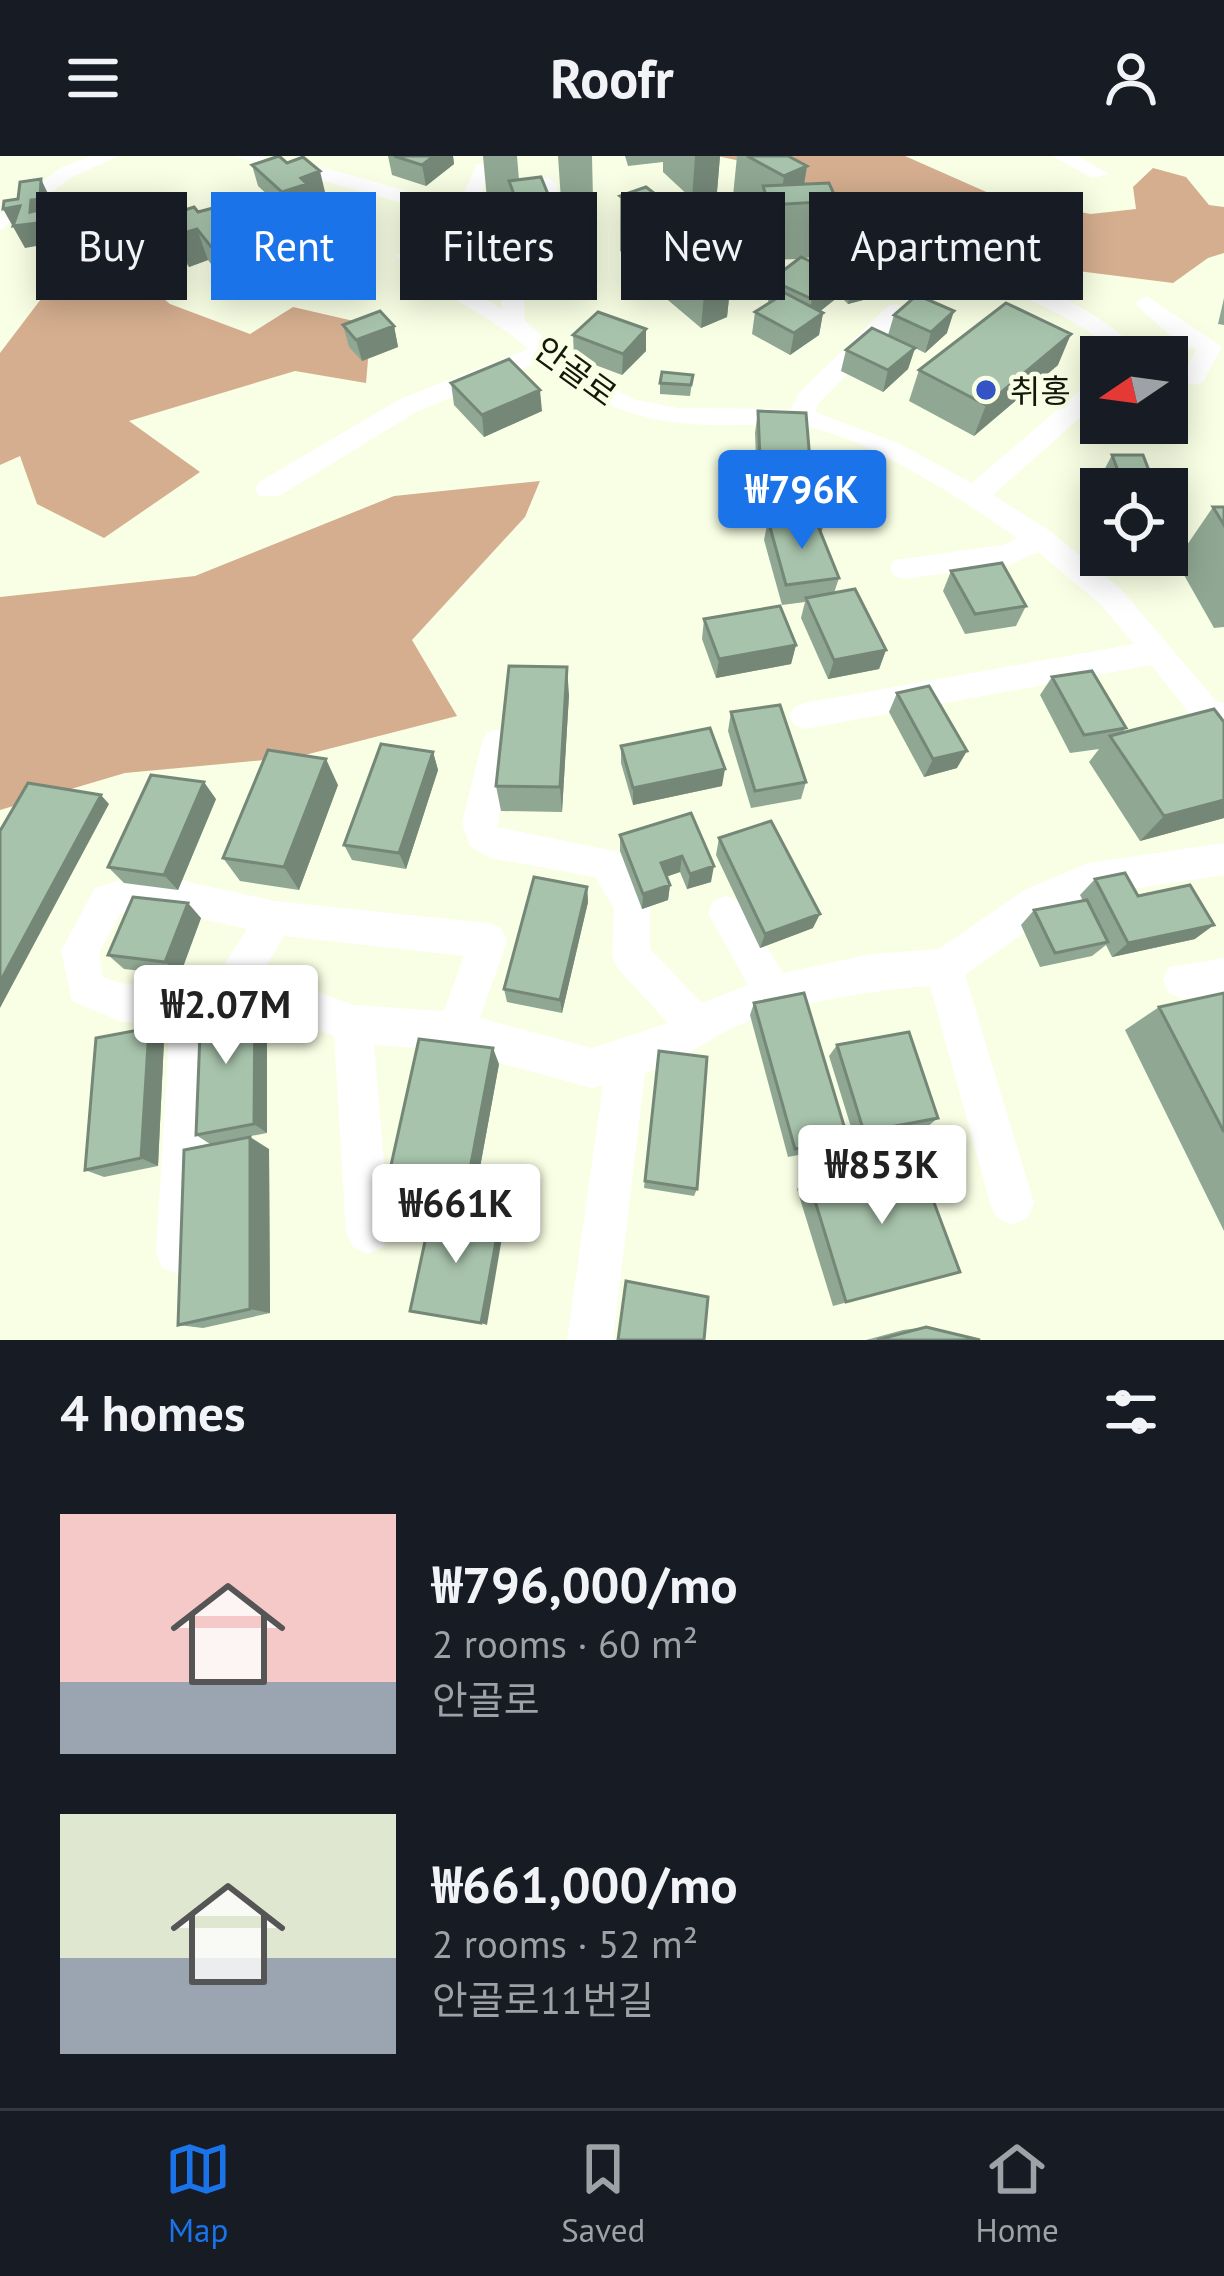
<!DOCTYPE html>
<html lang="en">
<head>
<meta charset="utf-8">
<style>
  :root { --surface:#171b24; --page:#20242c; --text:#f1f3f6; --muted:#9ea1a6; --line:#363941; --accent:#1a73e8 }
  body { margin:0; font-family:"PT Sans","Noto Sans KR",sans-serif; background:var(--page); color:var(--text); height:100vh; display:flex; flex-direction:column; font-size:45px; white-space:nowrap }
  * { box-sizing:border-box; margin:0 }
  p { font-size:39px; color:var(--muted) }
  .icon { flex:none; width:66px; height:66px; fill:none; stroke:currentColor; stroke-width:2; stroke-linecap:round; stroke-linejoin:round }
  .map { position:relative; height:1184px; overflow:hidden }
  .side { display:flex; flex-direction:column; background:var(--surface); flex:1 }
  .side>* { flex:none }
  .banner { position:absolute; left:36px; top:36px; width:1152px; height:108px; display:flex; gap:24px }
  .needle { width:78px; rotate:257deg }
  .tools { position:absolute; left:1080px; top:180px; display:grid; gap:24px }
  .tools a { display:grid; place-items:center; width:108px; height:108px; border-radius:0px; background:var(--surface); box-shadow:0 6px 30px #0003; font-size:60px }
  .price { position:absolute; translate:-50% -102px; padding:0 27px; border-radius:12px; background:#fff; color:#222; font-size:39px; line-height:78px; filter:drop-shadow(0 3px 6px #0008) }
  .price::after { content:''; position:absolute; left:50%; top:72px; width:36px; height:27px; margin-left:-18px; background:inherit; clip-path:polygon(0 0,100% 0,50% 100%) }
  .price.current { background:var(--accent); color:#fff }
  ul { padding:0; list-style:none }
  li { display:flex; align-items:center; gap:36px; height:300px; padding:0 60px }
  li span { display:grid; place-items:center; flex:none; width:336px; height:240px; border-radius:0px; color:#555 }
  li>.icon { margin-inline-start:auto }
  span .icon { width:144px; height:144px; fill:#fffc; stroke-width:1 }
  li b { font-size:51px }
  h2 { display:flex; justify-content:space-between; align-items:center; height:144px; padding:0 60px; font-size:51px }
  .chip { padding:0 42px; border-radius:0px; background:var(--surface); box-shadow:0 6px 30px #0003; font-size:42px; line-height:108px }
  .chip.current { background:var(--accent); color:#fff }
  header { display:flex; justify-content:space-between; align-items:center; height:156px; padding:0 60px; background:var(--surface); font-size:54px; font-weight:600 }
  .tabs { display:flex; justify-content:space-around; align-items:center; height:168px; border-top:3px solid var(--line); background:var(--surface); font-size:33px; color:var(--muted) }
  .tabs a { display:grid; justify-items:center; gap:6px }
  .tabs .current { color:var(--accent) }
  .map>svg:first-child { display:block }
  .forest { fill:#d5ae8f }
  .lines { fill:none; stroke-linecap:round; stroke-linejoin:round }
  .minor { fill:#fff; fill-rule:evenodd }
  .wall { fill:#90a893; fill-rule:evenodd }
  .shaded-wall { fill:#758878 }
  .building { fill:#a7c3ab; stroke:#758878; stroke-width:3 }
  .poi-dot { fill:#3454c5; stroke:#f8ffe4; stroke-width:4.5 }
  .labels { text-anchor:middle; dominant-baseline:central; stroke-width:9; stroke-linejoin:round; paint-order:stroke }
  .far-street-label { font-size:33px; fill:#14170b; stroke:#f8ffe4 }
  .far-poi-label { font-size:33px; fill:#14170b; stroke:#f8ffe4; text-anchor:start }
</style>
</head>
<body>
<header><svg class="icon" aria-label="menu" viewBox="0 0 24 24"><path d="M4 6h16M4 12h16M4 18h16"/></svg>Roofr<svg class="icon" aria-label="person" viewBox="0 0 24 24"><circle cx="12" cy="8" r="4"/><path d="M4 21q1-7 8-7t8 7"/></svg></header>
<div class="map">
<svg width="1224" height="1184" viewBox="0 0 1224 1184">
  <rect width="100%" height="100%" fill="#f8ffe4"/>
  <path class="forest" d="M717 0H905L1000 42 1091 58 1136 53 1133 31 1153 12 1186 21 1209 49 1224 51V97L1208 102 1173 127 1070 114 855 43 816 46 759 9Z
    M125 110 170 148 250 178 293 151 371 169 366 227 295 215 129 265 200 316 104 382 37 348 20 300 0 309V197L41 143Z
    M540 325 525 361 412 484 457 560 297 601 125 617 0 654V441L195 420 394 340Z"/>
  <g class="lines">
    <path class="minor" d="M91 0H119L74 20 0 74V58L60 12Z
      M234 0C310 0 385 31 458 50L477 8H491L494 12 480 39 479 55 507 66 523 125 525 165 589 219 633 243 678 252 791 253 798 238 888 150 896 148 908 155 904 160 819 247 815 256 898 287 972 327 1092 224 1101 222V243L993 339 1050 375 1121 433 1216 545 1224 547V574L1194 563 1151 509 805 573 794 569 789 560 794 551 805 547 1134 488 1101 449 1038 396 1009 409 904 423 894 420 890 412 894 404 1003 389 1017 382C965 345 880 290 817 273 789 266 756 269 726 269 654 270 596 254 541 205L418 255 279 340H259L255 333 259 326 400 243 528 193C489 157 434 138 396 100L451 61ZM472 66 486 70 501 125V153L422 100Z
      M1052 0H1078L1109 18 1092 22Z
      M547 21 557 27 558 70 547 76 536 70 537 27Z
      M872 69C941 87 1102 144 1143 201 1111 201 1107 186 1080 170 1013 131 937 107 864 80V70Z
      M1147 140 1222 191 1203 226 1194 229 1167 220V204L1187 210 1196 194 1176 184 1139 152 1135 147Z
      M498 573 510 577 514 587 497 671 619 696 650 749V793L702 847 748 829 708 757 713 745 726 740 739 745 783 817 871 798 939 793 1026 733 1089 707 1224 687V719L1092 739 1052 757 965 819 1034 1047 1027 1062 1012 1069 997 1062 990 1047 930 830C865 835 799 846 737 870 705 884 680 907 645 917L613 1184H567L603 929 592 932 456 895 374 889 390 1076 383 1091 368 1098 353 1091 346 1076 334 880 295 865 209 880 200 1096 194 1112 178 1118 162 1112 156 1096 170 867 122 866 72 845 61 795 95 732 147 717 275 745 488 767 501 772 507 785 480 862 592 892 668 867 618 813 612 800 614 752 595 721 490 702 470 690 462 667 482 587 486 577ZM147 751 247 773 217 820C179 828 141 837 103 821L99 797 120 758ZM284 780 464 800 444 855 353 849 295 827 252 834Z
      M1224 802V838L1182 843 1169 837 1163 824 1169 811Z"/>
  </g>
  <path class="wall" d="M388 0H453L454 8 426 30 392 19Z
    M483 0H517L519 24 554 53 557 109 526 113 514 81 512 53 488 54Z
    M558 0H592L593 43 561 44Z
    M625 0H720L717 36 692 43 663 16V6L628 10Z
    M737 0H788L807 10 804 28 837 45 828 93 892 117 886 138 848 148 838 138V141L820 155 823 157 819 179 790 199 752 178 755 156 770 147 768 145 771 124 799 103 761 104 756 85 758 65 732 50ZM822 101 820 110 803 102Z
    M252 9 325 36 310 42 312 49 288 58 258 30Z
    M620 40 685 61 684 69 733 104 727 161 701 172 656 134 657 126 620 95Z
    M198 56 278 118 231 134 208 104 189 111 175 92 163 61Z
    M409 75 464 104 455 120 413 96Z
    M1224 142V169L1218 168Z
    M894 159 947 177 925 197 915 192 908 213 883 236 841 215 846 194 888 179Z
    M343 169 394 170 398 191 362 205 349 191Z
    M573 179 646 195 622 219 574 201Z
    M1058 209 974 280 909 245 919 214Z
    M693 219 690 240 660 238V227Z
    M451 227 542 255 484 281 454 249Z
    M758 255 810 305 807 317 827 354 822 375H820L839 422 834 437 886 494 879 513 828 523 801 462 805 446 782 449 764 384 768 364H782L780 338 782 325 757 324 755 277Z
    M1112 299 1156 333H1106L1101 320Z
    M1213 351H1224V471L1214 472 1176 405Z
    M951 415 1026 450 1016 470 965 478 943 435Z
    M704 463 796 489 791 508 716 522 702 483Z
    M1052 521 1126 572 1123 576 1224 662 1140 685 1089 606 1099 593 1070 597 1040 539Z
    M897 537 957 612 924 621 889 556Z
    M569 539 562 656 501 655 496 630Z
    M731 556 806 626 801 643 751 652 728 575Z
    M621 590 722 630 633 649 621 607Z
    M433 596 438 614 406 713 352 704 344 689Z
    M338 629 299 734 240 725 223 702Z
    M216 643 178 734 124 727 108 711Z
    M691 657 711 726 687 733 680 716 666 721 670 729 668 744 642 753 620 695V679Z
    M719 682 813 772 760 792 716 699Z
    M1095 723 1138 740 1195 783 1112 801 1106 789 1092 800 1040 811 1021 769 1034 754 1083 745 1080 739Z
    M587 731 588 746 562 857 507 846 504 833Z
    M201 762 180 819 124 813 108 799Z
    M1224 837V1075L1125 874 1159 851Z
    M255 842 267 855V977L210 988 196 979Z
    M754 847 848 983 839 991 788 1001 750 859Z
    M164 884 158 1010 104 1021 85 1014Z
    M837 889 938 962 927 971 855 984 829 900Z
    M659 895 697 1033 694 1040 644 1032Z
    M499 908 474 1044 400 1033 388 1023Z
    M269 993 270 1157 203 1172 178 1169Z
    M808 1022 960 1116 833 1150 797 1033Z
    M926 1171 980 1184H866L903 1174Z"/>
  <path class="shaded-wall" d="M434 0H453L454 8 426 30 422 9Z
    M695 0H720L717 36 692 43Z
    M807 10 801 47 780 48 784 20Z
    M320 15 325 36 310 42 312 49 288 58 282 36 301 22Z
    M41 23 51 44 50 64 44 65 49 76 48 88 25 92 3 53 20 50 31 44Z
    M554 53 557 109 526 113 521 57Z
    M685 61 683 97 659 78 656 126 658 70Z
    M459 62 464 104 455 120 452 99Z
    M197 73 208 104 189 111 177 79Z
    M269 86 278 118 231 134 220 102Z
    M733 104 727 161 701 172 706 115Z
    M892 117 886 138 848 148 853 126Z
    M842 120 838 141 808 165 812 143Z
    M954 155 947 177 925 197 931 176Z
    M823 157 819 179 790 199 794 177Z
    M394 170 398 191 362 205 356 184Z
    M646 173V195L622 219 623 198Z
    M1071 178 1058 209 974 280 986 249Z
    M915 192 908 213 883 236 888 214Z
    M540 234 542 255 484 281 482 259Z
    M796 489 791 508 716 522 719 503Z
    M886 494 879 513 828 523 834 504Z
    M567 511 569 539 562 656 560 631Z
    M967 595 957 612 924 621 933 603Z
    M433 596 438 614 406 713 399 697Z
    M326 603 338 629 299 734 284 711Z
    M725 613 722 630 633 649V632Z
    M204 626 216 643 178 734 164 719Z
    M101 639 109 648 0 852V826Z
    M1224 644V662L1140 685 1164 660Z
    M682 700 680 716 659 723 661 707Z
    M714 710 711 726 687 733 690 718Z
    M670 729 668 744 642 753 643 738Z
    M587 731 588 746 562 857 560 844Z
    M188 747 201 762 180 819 165 806Z
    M820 758 813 772 760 792 765 778Z
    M1214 769 1195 783 1112 801 1128 787Z
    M255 842 267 855V977L254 968Z
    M149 872 164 884 158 1010 141 1002Z
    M493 892 499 908 474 1044 466 1034Z
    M250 981 269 993 270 1157 250 1153Z
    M500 1064 504 1070 487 1169 481 1167Z"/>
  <path class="building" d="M279 0 287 7 303 1 320 15 301 22 307 28 282 36 252 9Z
    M394 0H434L422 9Z
    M747 0H788L807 10 784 20Z
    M541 21 554 53 521 57 509 25Z
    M41 23 40 43 31 44 30 56 39 54 38 67 13 70 20 50 3 53 4 45 18 43 20 26Z
    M829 27 837 45 769 49 763 30Z
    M646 31 685 61 658 70 620 40Z
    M452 48 459 62 461 82 452 99 409 75Z
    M194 51 198 56 213 52 220 60 240 53 269 86 220 102 197 73 177 79 163 61Z
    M685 68 733 104 706 115 659 78Z
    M861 86 892 117 853 126 823 94Z
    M801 101 842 120 812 143 771 124Z
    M785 137 823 157 794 177 755 156Z
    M917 139 954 155 931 176 894 159Z
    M1006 147 1071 178 986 249 919 214Z
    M380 155 394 170 356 184 343 169Z
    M598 156 646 173 623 198 573 179Z
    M872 172 915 192 888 214 846 194Z
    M509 203 540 234 482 259 451 227Z
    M662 216 693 219 691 229 660 227Z
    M758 255 806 257 810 305 760 303Z
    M1112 299H1143L1156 333H1125Z
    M784 317 823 318 827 354 787 353Z
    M1213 351H1224V369Z
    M768 364 816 365 839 422 786 429Z
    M1002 407 1026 450 975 458 951 415Z
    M855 433 886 494 834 504 806 442Z
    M780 450 796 489 719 503 704 463Z
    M509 510 567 511 560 631 496 630Z
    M1092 515 1126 572 1084 579 1052 521Z
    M929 530 967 595 933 603 897 537Z
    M780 549 806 626 755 635 731 556Z
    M1214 553 1224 566V644L1164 660 1110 580Z
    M710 572 725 613 633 632 621 590Z
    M381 588 433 596 399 697 344 689Z
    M268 594 326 603 284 711 223 702Z
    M151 619 204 626 164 719 108 711Z
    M28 627 101 639 0 826V675Z
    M691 657 714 710 690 718 682 700 661 707 670 729 643 738 620 679Z
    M771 665 820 758 765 778 719 682Z
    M1125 717 1138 740 1190 729 1214 769 1128 787 1095 723Z
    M534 721 587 731 560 844 504 833Z
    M133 741 188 747 165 806 108 799Z
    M1087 744 1108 786 1055 797 1034 754Z
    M804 837 848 983 795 993 754 847Z
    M1224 837V976L1159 851Z
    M255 842 254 968 196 979 201 852Z
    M149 872 141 1002 85 1014 96 882Z
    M909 876 938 962 864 976 837 889Z
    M419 883 493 892 466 1034 388 1023Z
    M659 895 707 901 697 1033 645 1025Z
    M250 981V1153L178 1169 184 994Z
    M915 996 960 1116 846 1146 808 1022Z
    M432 1053 500 1064 481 1167 410 1155Z
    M626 1125 708 1141 704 1184H618Z
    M926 1171 980 1184H877Z"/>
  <circle class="poi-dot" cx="986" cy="234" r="12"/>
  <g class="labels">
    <g class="far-street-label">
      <text transform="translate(576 215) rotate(36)">안골로</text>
    </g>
    <g class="far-poi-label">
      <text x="1010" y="234">취홍</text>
    </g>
  </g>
</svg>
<div class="tools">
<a><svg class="needle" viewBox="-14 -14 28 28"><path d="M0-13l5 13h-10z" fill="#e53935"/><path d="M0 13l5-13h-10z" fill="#9ea1a6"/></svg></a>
<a><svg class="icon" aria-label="locate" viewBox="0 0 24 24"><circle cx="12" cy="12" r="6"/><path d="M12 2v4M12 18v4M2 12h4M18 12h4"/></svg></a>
</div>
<b class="price current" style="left:802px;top:396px">₩796K</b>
<b class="price" style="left:226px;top:911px">₩2.07M</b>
<b class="price" style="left:882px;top:1071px">₩853K</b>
<b class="price" style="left:456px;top:1110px">₩661K</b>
<div class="banner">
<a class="chip">Buy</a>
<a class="chip current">Rent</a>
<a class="chip">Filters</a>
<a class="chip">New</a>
<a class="chip">Apartment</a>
</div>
</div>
<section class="side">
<h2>4 homes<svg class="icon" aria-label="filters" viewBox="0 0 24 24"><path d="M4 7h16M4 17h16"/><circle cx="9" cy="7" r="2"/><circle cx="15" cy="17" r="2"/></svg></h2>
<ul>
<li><span style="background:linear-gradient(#f6c9c9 70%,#9aa5b1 0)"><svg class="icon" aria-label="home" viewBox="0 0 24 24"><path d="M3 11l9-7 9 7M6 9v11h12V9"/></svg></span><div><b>₩796,000/mo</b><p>2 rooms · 60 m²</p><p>안골로</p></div></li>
<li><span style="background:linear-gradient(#dfe7d0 60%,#9aa5b1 0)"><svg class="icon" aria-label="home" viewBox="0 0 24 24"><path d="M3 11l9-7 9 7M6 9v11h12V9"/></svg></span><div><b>₩661,000/mo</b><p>2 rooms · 52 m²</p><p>안골로11번길</p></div></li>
</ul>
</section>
<nav class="tabs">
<a class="current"><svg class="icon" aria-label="map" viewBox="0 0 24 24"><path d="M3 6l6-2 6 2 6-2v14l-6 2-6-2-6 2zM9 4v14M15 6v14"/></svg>Map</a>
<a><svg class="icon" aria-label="saved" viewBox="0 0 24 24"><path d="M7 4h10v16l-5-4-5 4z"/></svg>Saved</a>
<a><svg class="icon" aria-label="home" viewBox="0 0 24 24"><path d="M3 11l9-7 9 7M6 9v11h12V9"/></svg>Home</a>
</nav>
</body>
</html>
